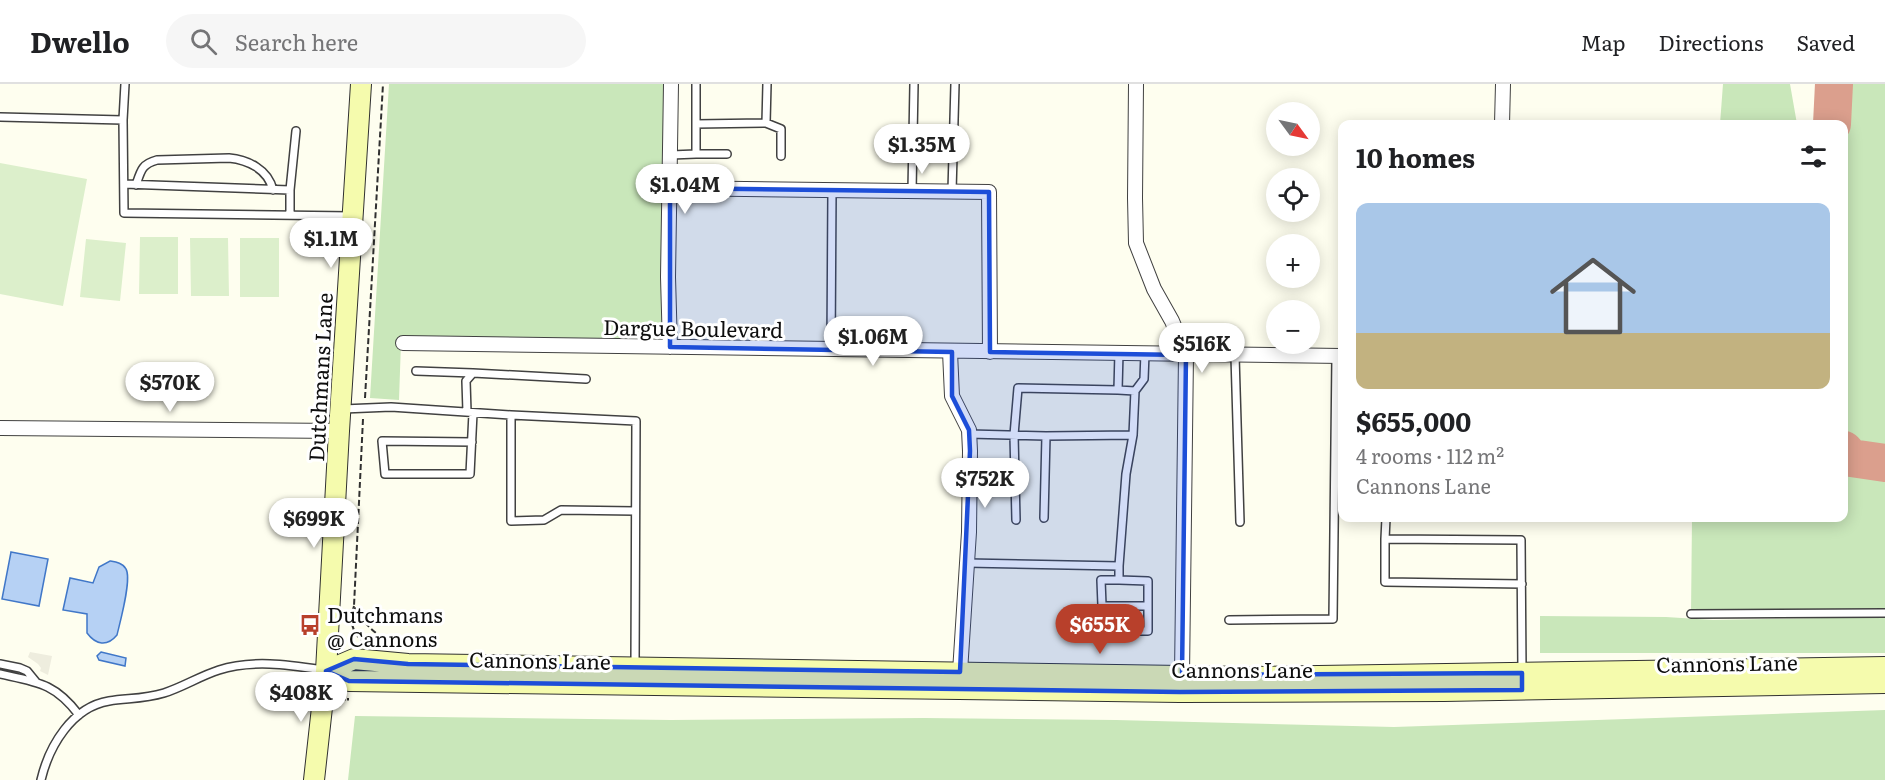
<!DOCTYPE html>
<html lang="en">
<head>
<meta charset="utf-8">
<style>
  :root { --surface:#fff; --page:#f6f6f6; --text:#202124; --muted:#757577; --line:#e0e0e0; --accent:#b8402b }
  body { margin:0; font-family:Literata,serif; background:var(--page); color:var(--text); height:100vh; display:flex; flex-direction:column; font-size:22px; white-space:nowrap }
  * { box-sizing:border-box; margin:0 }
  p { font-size:20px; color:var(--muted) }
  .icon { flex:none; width:33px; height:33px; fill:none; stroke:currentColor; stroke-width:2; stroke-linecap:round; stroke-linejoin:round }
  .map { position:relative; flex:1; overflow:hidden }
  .drawer { position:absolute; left:1338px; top:36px; width:510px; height:402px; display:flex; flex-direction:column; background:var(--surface); border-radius:12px; box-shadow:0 3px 15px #0003 }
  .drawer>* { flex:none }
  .needle { width:39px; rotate:123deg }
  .buttons { position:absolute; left:1266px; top:18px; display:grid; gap:12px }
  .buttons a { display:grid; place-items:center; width:54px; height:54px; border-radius:50%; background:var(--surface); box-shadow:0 3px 15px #0003; font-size:30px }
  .price { position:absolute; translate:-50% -51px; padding:0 14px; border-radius:21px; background:#fff; color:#222; font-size:20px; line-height:39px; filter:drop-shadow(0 2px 3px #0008) }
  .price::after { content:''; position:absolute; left:50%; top:36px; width:18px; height:14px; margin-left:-9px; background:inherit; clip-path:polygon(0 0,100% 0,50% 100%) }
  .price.active { background:var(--accent); color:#fff }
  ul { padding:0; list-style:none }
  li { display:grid; align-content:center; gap:12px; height:318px; padding:0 18px }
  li+li { border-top:2px solid var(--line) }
  li span { display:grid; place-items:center; height:186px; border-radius:12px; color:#555 }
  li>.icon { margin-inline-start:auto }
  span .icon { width:108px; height:108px; fill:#fffc; stroke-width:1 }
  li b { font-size:26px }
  h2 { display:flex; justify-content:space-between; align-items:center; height:72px; padding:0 18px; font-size:26px }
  header { display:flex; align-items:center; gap:36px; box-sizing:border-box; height:84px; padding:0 30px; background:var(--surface); border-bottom:2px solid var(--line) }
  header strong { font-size:28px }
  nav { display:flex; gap:33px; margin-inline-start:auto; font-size:21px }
  .search { width:420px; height:54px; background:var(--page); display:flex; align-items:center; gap:15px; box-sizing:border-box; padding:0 21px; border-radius:33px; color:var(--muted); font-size:22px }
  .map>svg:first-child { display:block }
  .green { fill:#c9e7ba }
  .pitch { fill:#dcefcb }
  .plaza { fill:#eeedde }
  .water { fill:#b6d1f4; stroke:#4077c8; stroke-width:1.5 }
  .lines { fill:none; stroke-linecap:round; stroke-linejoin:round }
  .taxiway { stroke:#db9f8d; stroke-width:38 }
  .lane-casing { stroke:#414141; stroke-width:10 }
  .street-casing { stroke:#414141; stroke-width:16 }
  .secondary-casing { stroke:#303030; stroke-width:22 }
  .path { stroke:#303030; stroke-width:2; stroke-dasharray:6 3; stroke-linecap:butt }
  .lane { stroke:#fff; stroke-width:7 }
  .street { stroke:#fff; stroke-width:14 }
  .secondary { stroke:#f5fbad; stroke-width:20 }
  .marked { fill:#1d4ed8; fill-opacity:0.2; stroke:#1d4ed8; stroke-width:4.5; stroke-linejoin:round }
  .labels { text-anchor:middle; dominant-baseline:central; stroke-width:6; stroke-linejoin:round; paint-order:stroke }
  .street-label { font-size:21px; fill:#0e0e0e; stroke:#fff }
  .poi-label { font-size:21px; fill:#0e0e0e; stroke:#fff; text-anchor:start }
</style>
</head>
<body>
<header>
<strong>Dwello</strong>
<div class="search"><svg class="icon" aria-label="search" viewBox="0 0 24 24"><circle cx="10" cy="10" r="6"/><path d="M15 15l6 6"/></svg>Search here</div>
<nav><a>Map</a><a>Directions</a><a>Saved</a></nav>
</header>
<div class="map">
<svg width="1885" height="696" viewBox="0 0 1885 696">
  <rect width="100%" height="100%" fill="#fefeef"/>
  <path class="green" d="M389 0H669L664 243 655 256 651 255 648 261 401 258 399 316 370 314Z
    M1723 0H1790L1797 40H1720Z
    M1849 0H1885V368C1866 369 1856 362 1844 349V109Z
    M1844 380 1855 386 1885 391V526L1691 530 1692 434H1844Z
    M1540 532 1666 533 1713 536 1885 533V569H1540Z
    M1885 626V696H348L355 632 671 636 924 634 1116 636 1394 643Z"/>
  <path class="pitch" d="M0 79 87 95 63 222 0 210Z
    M140 153H178V210H139Z
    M190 154H228L229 212H191Z
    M240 154H279V213H240Z
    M86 155 126 159 120 217 80 213Z"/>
  <path class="plaza" d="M30 568 52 572 48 591 40 587 41 584 38 580 28 573Z"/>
  <path class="water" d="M11 468 48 475 39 522 2 515Z
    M110 477C116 478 123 479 126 485 132 495 120 538 117 551 107 563 96 561 87 549V530L63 526 70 494 93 499 99 483Z
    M101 568 126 574 125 582 99 576 97 572Z"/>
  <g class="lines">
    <path class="taxiway" d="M1832 40 1834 0
      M1844 366 1851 374 1885 379"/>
    <defs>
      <path id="lane" d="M0 33 123 36 124 129 351 132
        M123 36 125 0
        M766 39 781 45V72
        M696 40 766 39 767 0
        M912 65 953 66
        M696 70H727
        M671 71 696 70V0
        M124 100 290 106V131
        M136 101C141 86 142 80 157 76L229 74C248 76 268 85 273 106
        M290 106 296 47
        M912 107 914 0
        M952 107 955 0
        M831 266 832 106
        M1235 272 1240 438
        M416 287 473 289
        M1135 307 1144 295 1145 269
        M343 325 391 323 511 331 636 337 635 581
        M467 328 466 297 473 289 586 295
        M511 331V437L544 436 561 426 635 427
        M969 350 1046 352 1133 351 1135 307 1118 306 1119 268
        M472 358 382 357 385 390H470L473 329
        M1044 434 1046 352
        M1016 436 1014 351 1018 304 1118 306
        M1385 455 1386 434
        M967 479 1119 482 1126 390 1133 351
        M1119 496 1148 497V547H1103L1101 496H1119V482
        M1102 522H1147
        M1691 530 1885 529
        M1229 536 1333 535 1336 272
        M0 580 20 584 27 587 36 598
        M1522 587 1521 456 1385 455V498L1522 500
        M0 590C37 598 55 599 79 631
        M41 696C49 662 72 623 109 617 129 614 144 615 164 609 183 603 200 592 219 586 252 575 290 581 324 586"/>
      <path id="street" d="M1136 0 1135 114 1136 159 1154 205 1172 237 1186 271 1182 591
        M1502 40 1503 0
        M670 104 989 108 990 268
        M403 259 1342 272
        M670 263 668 193 671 0
        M950 268 952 312 969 346 970 367 969 448 960 588
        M0 344 339 347"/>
      <path id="secondary" d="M326 587 354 575 408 580 1250 593 1885 583
        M326 587 349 597 1180 608 1444 607 1885 599
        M314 696 326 587 339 347 361 0"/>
    </defs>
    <use href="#lane" class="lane-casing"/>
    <use href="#street" class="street-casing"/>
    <use href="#secondary" class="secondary-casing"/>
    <path class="path" d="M365 314 383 0
      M363 335 354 522C363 540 378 553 396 561
      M354 522C349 538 352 549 365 559
      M297 591 294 614 307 615
      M340 614 348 617V614"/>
    <use href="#lane" class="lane"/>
    <use href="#street" class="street"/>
    <use href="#secondary" class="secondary"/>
  </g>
  <path class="marked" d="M670 104 989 108 990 268 1186 271 1182 591 1522 589V606L1180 608 349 597 326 587 354 575 408 580 960 588 970 367 969 346 952 312V268L670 263Z"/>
  <defs>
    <symbol id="bus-bare" viewBox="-9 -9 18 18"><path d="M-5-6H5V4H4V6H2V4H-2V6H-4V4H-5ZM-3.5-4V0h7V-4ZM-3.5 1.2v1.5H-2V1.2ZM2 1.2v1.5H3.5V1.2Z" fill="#b8402b" stroke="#fff" stroke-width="2.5" paint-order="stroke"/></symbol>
  </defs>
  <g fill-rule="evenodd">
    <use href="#bus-bare" x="295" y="526" width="30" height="30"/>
  </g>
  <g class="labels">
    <g class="street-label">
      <text transform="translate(693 243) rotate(1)">Dargue Boulevard</text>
      <text transform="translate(319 293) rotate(-87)">Dutchmans Lane</text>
      <text transform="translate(540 575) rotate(1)">Cannons Lane</text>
      <text transform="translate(1727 578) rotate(-1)">Cannons Lane</text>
      <text x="1242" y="584">Cannons Lane</text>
    </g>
    <g class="poi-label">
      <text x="327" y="529">Dutchmans<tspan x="327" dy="24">@ Cannons</tspan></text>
    </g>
  </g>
</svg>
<div class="buttons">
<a><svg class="needle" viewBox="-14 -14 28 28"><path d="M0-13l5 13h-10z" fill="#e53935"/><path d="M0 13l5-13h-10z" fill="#757577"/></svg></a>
<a><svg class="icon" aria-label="locate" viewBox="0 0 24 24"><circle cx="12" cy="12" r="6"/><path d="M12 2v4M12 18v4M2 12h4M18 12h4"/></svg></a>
<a>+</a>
<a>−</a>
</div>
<b class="price" style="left:922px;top:91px">$1.35M</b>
<b class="price" style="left:685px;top:131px">$1.04M</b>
<b class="price" style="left:331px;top:185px">$1.1M</b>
<b class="price" style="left:873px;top:283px">$1.06M</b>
<b class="price" style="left:1202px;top:290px">$516K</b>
<b class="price" style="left:170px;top:329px">$570K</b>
<b class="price" style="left:985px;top:425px">$752K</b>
<b class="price" style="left:314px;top:465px">$699K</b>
<b class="price active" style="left:1100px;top:571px">$655K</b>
<b class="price" style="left:301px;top:639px">$408K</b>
<section class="drawer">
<h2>10 homes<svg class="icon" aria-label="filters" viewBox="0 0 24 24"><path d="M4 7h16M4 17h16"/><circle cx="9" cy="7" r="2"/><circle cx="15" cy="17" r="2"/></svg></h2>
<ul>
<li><span style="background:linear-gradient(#a9c7e8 70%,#c2b280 0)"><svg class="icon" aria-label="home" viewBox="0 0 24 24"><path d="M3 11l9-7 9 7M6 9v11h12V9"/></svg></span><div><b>$655,000</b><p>4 rooms · 112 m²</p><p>Cannons Lane</p></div></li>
</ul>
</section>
</div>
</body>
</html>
